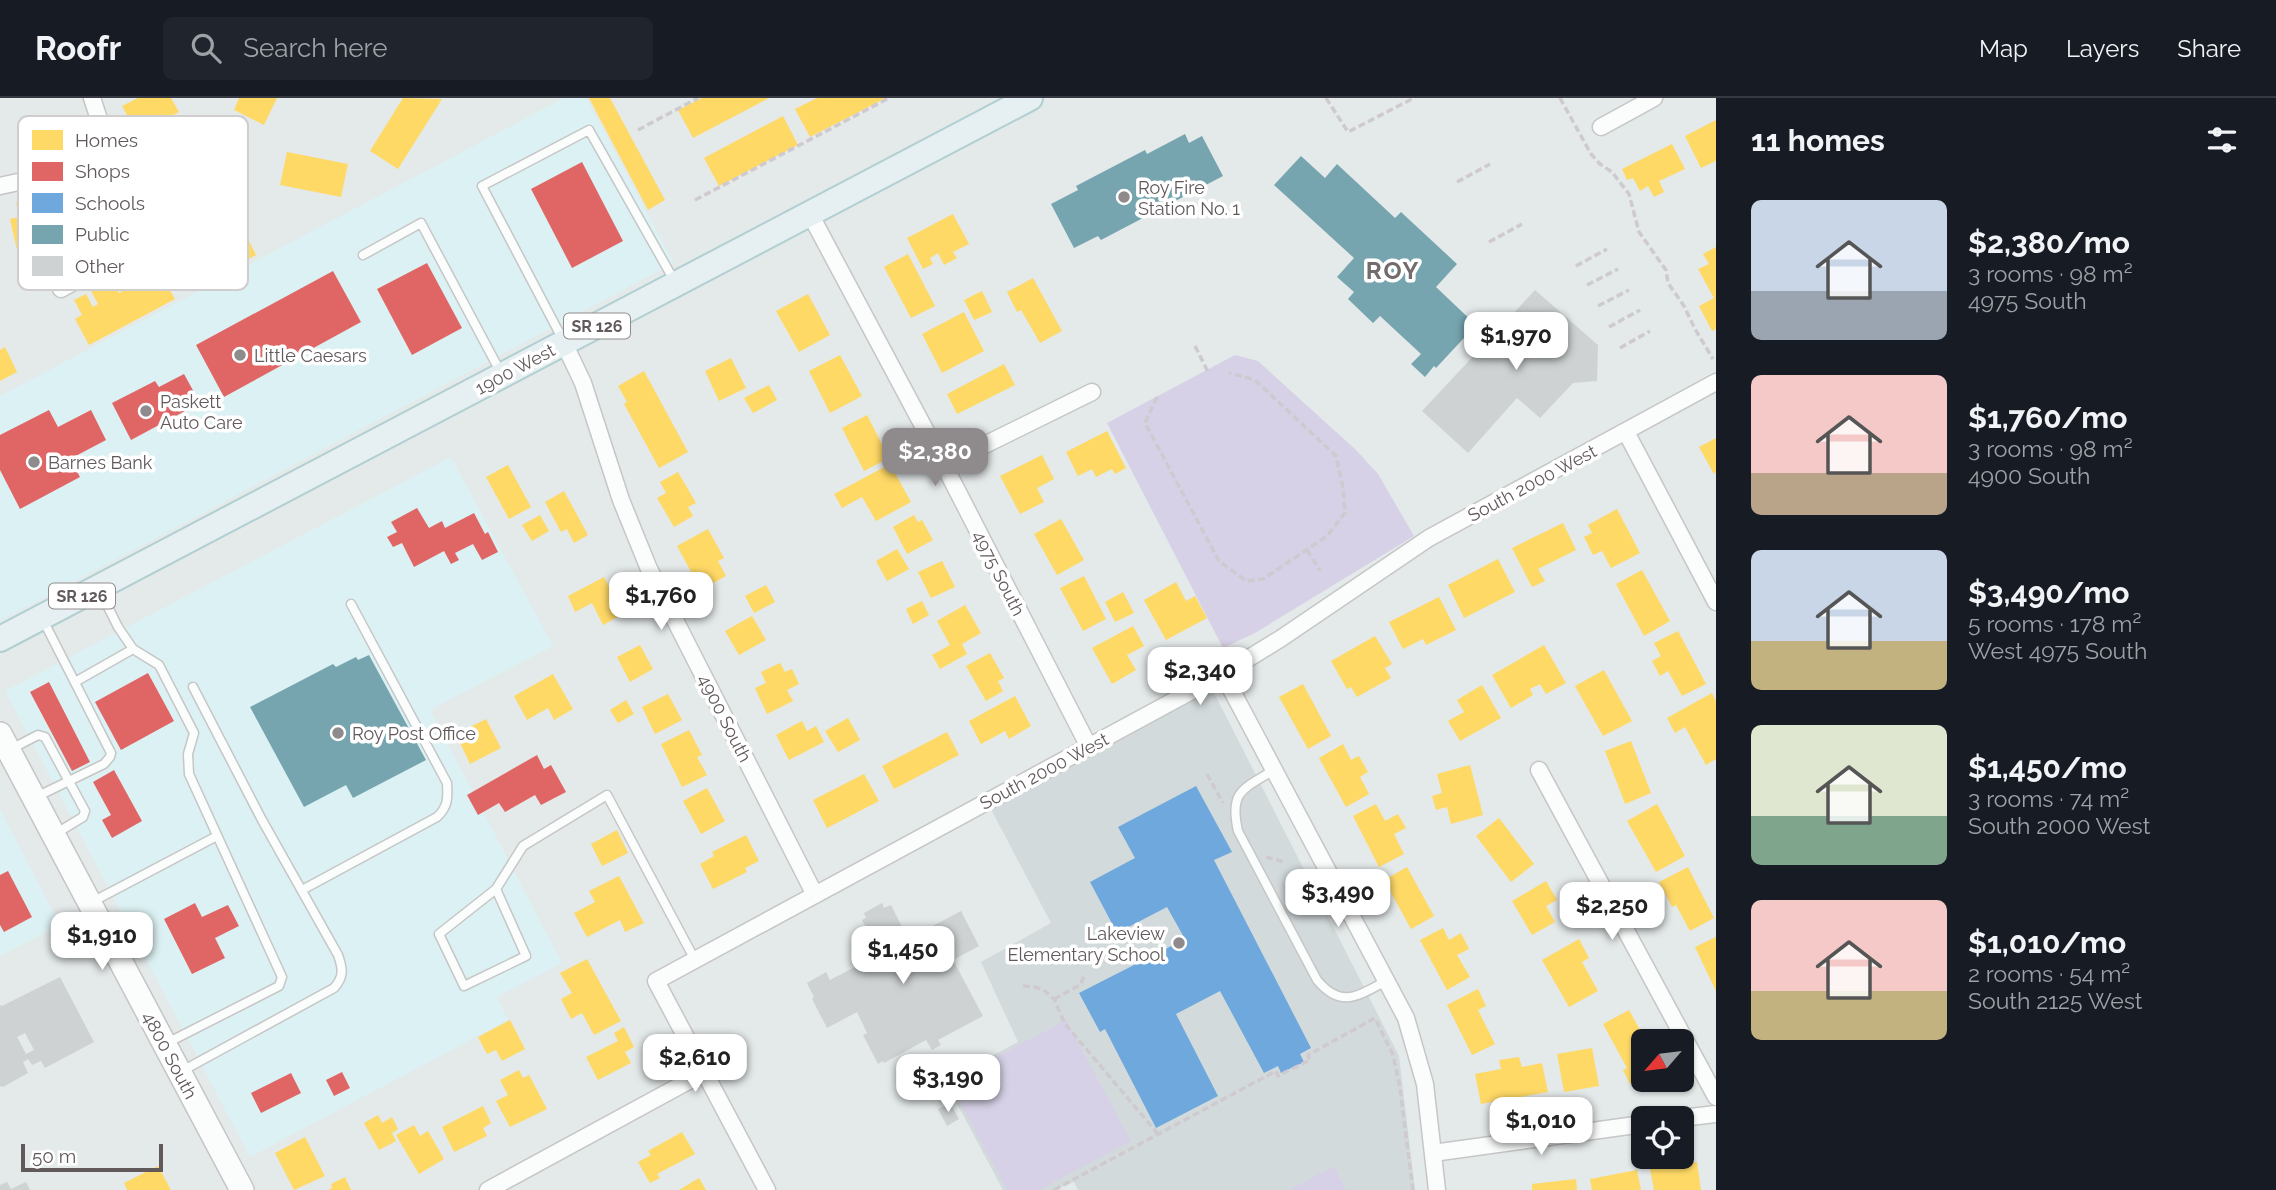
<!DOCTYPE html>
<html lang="en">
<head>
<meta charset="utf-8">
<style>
  :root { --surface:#171b24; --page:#20242c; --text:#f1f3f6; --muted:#9ea1a6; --line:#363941; --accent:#8f8b8c }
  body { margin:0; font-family:Raleway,sans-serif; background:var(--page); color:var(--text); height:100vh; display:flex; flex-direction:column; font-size:26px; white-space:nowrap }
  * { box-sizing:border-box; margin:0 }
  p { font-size:23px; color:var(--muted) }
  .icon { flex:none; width:38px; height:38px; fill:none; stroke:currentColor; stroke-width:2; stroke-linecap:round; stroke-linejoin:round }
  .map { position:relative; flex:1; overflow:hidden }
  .side { display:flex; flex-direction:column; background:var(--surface); width:560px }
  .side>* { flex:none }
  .needle { width:46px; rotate:242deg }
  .buttons { position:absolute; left:1631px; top:931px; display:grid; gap:14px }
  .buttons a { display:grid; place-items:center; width:63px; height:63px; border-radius:10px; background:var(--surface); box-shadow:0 2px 5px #0004; font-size:35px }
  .scale { position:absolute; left:21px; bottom:18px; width:142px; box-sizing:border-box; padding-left:7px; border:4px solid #61595a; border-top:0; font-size:19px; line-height:24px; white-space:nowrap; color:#61595a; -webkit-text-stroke:5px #fff; paint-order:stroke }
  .price { position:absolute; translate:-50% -60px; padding:0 16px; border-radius:14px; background:#fff; color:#222; font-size:23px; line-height:46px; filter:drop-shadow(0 2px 4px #0008) }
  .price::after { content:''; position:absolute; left:50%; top:42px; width:21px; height:16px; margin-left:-10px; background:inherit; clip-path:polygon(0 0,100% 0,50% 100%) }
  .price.active { background:var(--accent); color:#fff }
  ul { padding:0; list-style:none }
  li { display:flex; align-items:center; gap:21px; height:175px; padding:0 35px }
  li span { display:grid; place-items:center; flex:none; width:196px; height:140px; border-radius:10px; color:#555 }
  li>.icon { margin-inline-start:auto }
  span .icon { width:84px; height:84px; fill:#fffc; stroke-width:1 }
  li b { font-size:30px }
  h2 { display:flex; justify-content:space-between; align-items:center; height:84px; padding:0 35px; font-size:30px }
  header { display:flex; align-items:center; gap:42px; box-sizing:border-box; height:98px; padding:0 35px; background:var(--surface); border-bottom:2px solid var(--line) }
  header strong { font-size:33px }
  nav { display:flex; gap:38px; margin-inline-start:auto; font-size:24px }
  .search { width:490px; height:63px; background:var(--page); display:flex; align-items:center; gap:18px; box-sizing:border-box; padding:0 24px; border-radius:10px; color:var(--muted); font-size:26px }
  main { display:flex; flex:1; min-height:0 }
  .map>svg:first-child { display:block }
  .commercial { fill:#dcf1f3 }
  .education { fill:#d3dadc }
  .green { fill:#d6d1e6 }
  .homes { fill:#ffd966 }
  .shops { fill:#e06666 }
  .schools { fill:#6fa8dc }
  .public { fill:#76a5af }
  .building { fill:#ced2d3; fill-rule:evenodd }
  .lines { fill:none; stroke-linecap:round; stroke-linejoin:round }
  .lane-casing { stroke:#c6c6c6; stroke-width:11 }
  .street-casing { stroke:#c6c6c6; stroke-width:19 }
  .secondary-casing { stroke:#c6c5c5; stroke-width:26 }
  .primary-casing { stroke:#b2cfd1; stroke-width:28 }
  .path { stroke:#cecacf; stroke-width:3.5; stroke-dasharray:7 3.5; stroke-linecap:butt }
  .lane { stroke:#fbfcfc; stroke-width:8 }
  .street { stroke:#fbfcfc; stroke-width:16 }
  .secondary { stroke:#fbfcfc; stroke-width:23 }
  .primary { stroke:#e6eff2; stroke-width:24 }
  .poi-dot { fill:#8f8b8c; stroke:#fff; stroke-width:2.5 }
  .labels { text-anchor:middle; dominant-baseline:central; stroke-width:7; stroke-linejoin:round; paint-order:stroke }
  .shield { fill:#fff; stroke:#908b8c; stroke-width:2 }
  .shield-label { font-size:16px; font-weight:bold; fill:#61595a }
  .poi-label { font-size:18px; fill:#61595a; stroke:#fff; text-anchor:start }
  .street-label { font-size:18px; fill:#61595a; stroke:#fff }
  .district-label { font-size:24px; font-weight:bold; letter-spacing:2px; fill:#736a6c; stroke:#fff }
  .key { fill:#fff; stroke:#d0cdce; stroke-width:2 }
  .key-label { font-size:19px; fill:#61595a }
</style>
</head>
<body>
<header>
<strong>Roofr</strong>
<div class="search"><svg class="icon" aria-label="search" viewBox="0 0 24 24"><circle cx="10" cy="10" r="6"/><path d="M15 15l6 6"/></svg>Search here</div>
<nav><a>Map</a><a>Layers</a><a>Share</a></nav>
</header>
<main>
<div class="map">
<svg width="1716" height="1092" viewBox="0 0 1716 1092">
  <rect width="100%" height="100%" fill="#e4e9e9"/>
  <path class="commercial" d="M564 0H586L674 165 0 523V298Z
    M451 359 553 548 430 612 562 865 497 899 508 922 250 1059 5 593Z
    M0 711 60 827 0 858Z"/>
  <path class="education" d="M1206 579 1399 958 1415 1092H1078L1074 1084 1054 1092H1003L945 983 1018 944 981 864 1051 825 984 698Z"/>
  <path class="green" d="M1235 257 1258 263 1356 352 1378 376 1414 438 1255 535 1223 550 1107 325Z
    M1066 922 1131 1043 1039 1092H1007L949 984Z
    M1334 1068 1346 1092H1289Z"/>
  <path class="homes" d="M138 0H171L179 14 155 27 151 20 134 30 122 8Z
    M239 0H277L264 27 234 12Z
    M403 0 442 1 398 71 370 53Z
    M589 0H610L665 102 648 112Z
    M702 0H769L693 40 678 12Z
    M817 0H886L810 39 795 11Z
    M783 18 798 47 719 88 704 60Z
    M1716 22V63L1701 70 1685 38Z
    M1672 46 1685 71 1659 83 1664 94 1654 99 1648 88 1640 93 1633 80 1627 82 1622 71Z
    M287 54 348 66 341 99 280 87Z
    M76 93 80 111 88 109 93 136 17 152 10 121 19 119 16 104 39 99 42 115 57 112 54 97Z
    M953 116 969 146 953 154 957 160 944 167 938 155 930 160 933 166 923 171 907 140Z
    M227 120 235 135 243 131 256 157 187 193 173 166 180 163 173 148 193 138 200 151 213 144 206 130Z
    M1716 149V231L1712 233 1699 208 1714 200 1698 171 1709 166 1703 156Z
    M908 156 935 208 911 220 884 169Z
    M145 164 153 179 160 175 175 201 89 247 75 221 82 217 74 202 86 196 93 209 98 206 91 193 112 182 119 195 132 188 125 175Z
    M1033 180 1062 233 1040 245 1021 212 1017 214 1007 194Z
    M982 193 992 214 974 222 964 202Z
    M808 196 830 237 799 254 776 213Z
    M964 214 984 253 942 275 922 236Z
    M5 249 17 274 0 283V252Z
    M840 257 862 298 830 315 809 273Z
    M731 260 746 290 719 303 705 273Z
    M1004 266 1015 287 957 316 947 296Z
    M644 273 688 354 659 370 624 306 627 304 618 288Z
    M769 287 777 302 753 315 744 300Z
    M867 317 889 360 864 373 842 330Z
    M1107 333 1126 370 1115 376 1112 371 1096 379 1092 371 1078 378 1066 354Z
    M1716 340V374L1714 376 1699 349Z
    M1042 357 1054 381 1037 390 1044 404 1020 416 1000 378Z
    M890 366 911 404 876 423 862 399 842 410 834 396Z
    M508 367 531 409 509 421 486 379Z
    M678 374 696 405 688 409 693 418 674 429 657 400 666 395 660 384Z
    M564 393 588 437 574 445 567 431 561 434 545 404Z
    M1617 411 1640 455 1611 470 1602 453 1593 457 1584 439 1592 435 1588 427Z
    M540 417 549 433 532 443 522 427Z
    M914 417 918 424 922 422 933 442 907 456 893 429Z
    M1061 421 1084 462 1057 477 1034 436Z
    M1563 425 1576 452 1538 471 1545 483 1532 489 1512 450Z
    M708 431 724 460 718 463 726 478 701 492 677 448Z
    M897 451 909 471 887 483 876 463Z
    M1498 461 1515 494 1464 520 1448 487Z
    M942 463 955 489 931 500 918 474Z
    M1642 472 1670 523 1644 538 1616 486Z
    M1084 478 1106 521 1083 533 1060 490Z
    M604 479 623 516 603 527 592 505 575 514 568 498Z
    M1176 484 1186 503 1195 498 1207 520 1166 542 1144 502Z
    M766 487 775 504 754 515 745 498Z
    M1123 494 1134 515 1115 524 1105 504Z
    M1439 499 1456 532 1426 547 1423 541 1403 551 1389 524Z
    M922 503 929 517 913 526 906 511Z
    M965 507 981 535 962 546 967 556 940 571 932 557 950 547 937 523Z
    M752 518 766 542 739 557 725 533Z
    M1133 528 1144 548 1127 557 1136 572 1112 586 1092 550Z
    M1678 533 1706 586 1682 598 1668 573 1660 578 1652 563 1661 558 1654 545Z
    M1375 538 1392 566 1385 570 1391 580 1357 599 1351 589 1347 591 1331 563Z
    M640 547 653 571 630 584 617 559Z
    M1544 547 1566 585 1546 596 1540 586 1530 591 1533 597 1511 610 1492 577Z
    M990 555 1004 580 998 583 1003 593 986 603 966 568Z
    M780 565 785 574 792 571 799 586 787 592 793 603 767 616 755 590 766 585 761 574Z
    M1604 572 1632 623 1603 638 1575 588Z
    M553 576 573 611 554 622 548 610 527 622 514 598Z
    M1303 586 1331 638 1308 651 1279 599Z
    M1482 587 1501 620 1460 643 1448 623 1464 614 1457 602Z
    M1712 595 1716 603V661L1706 667 1685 629 1675 635 1667 620Z
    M668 596 682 622 655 636 642 609Z
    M1015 598 1031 628 1009 641 1005 633 981 646 969 623Z
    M626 602 634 616 618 625 610 612Z
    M848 620 860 642 838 654 825 633Z
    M486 621 501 650 470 666 456 636Z
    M802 623 807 633 816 628 824 644 789 662 776 637Z
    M689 632 702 657 697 659 707 677 682 689 661 646Z
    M947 634 959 657 894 691 882 668Z
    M1631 643 1651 695 1625 706 1605 653Z
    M1343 646 1351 662 1359 658 1368 674 1360 679 1369 696 1346 709 1319 660Z
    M1470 667 1483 717 1451 726 1447 709 1436 712 1432 698 1442 695 1437 676Z
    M864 676 879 703 827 730 813 702Z
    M707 690 725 723 701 736 683 703Z
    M1376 706 1385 723 1398 716 1406 730 1394 736 1404 756 1379 769 1353 718Z
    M1657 706 1685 758 1656 774 1627 723Z
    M1499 720 1534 766 1511 784 1476 738Z
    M617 732 628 755 602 768 591 746Z
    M746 737 759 763 745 770 747 774 713 791 700 766 714 758 712 754Z
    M1407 769 1434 818 1411 831 1384 782Z
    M1688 769 1714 820 1690 833 1676 807 1672 809 1659 784Z
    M619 778 644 825 625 834 620 822 587 839 574 815 595 804 589 793Z
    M1546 783 1557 802 1546 808 1555 824 1532 837 1512 803Z
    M1443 830 1449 842 1461 835 1469 851 1457 857 1470 879 1447 892 1420 842Z
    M1716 839V893L1695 849Z
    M1579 841 1589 860 1582 864 1598 893 1569 909 1542 862Z
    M587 861 621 923 594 937 582 915 571 921 561 901 572 895 560 875Z
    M1478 891 1486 908 1478 912 1495 946 1472 957 1447 907Z
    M1629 912 1646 943H1643V979L1630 986 1623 972 1627 970 1603 926Z
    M510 922 525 951 502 963 496 952 487 956 478 939Z
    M624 929 634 949 625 954 631 965 598 982 586 959 618 943 614 935Z
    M1592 950 1599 988 1564 994 1557 956Z
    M1519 959 1522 969 1542 965 1548 994 1481 1006 1475 976 1501 971 1499 962Z
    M519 972 523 980 529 977 547 1011 510 1029 496 1003 508 997 500 982Z
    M483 1008 491 1025 483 1030 487 1038 454 1054 442 1029Z
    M378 1017 382 1025 392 1019 398 1031 392 1035 396 1043 379 1052 364 1025Z
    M414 1027 420 1038 428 1033 444 1061 419 1076 396 1037Z
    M682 1034 695 1056 657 1076 660 1080 650 1085 638 1064 651 1057 648 1053Z
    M305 1039 325 1078 294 1092 275 1055Z
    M1697 1064 1701 1092H1654L1650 1071Z
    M158 1068 171 1092H127L124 1085Z
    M1637 1072 1641 1092H1592L1590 1081Z
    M345 1079 351 1092H328L332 1090 331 1086Z
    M699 1080 706 1092H679Z
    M1576 1081 1577 1092H1532V1086Z"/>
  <path class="shops" d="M582 64 623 143 572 170 531 91Z
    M427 165 462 230 412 257 377 191Z
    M333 173 361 224 224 299 196 247Z
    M184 276 200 305 131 342 112 305 155 283 159 289Z
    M49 312 58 329 91 312 106 342 70 361 80 379 20 411 0 372V337Z
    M417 410 429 430 442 423 445 430 474 415 485 436 488 434 498 454 482 462 473 446 455 455 459 462 451 466 444 453 414 469 402 445 393 449 387 439 397 434 391 424Z
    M148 575 174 623 121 652 95 604Z
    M49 584 90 664 72 673 30 594Z
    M537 657 544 671 551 667 566 694 541 707 535 697 505 714 499 705 478 717 467 697Z
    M114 672 142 723 112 740 102 722 111 717 93 684Z
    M8 773 32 819 4 834 0 827V777Z
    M195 805 202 819 228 807 239 828 215 840 225 860 192 876 164 821Z
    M342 974 350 990 334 998 326 982Z
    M291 975 301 995 261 1015 251 995Z"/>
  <path class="schools" d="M1196 688 1232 754 1214 762 1311 950 1300 956 1304 964 1281 975 1278 968 1264 975 1220 893 1176 916 1218 998 1156 1030 1105 931 1100 934 1079 895 1185 841 1167 809 1117 835 1090 784 1135 760 1118 729Z"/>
  <path class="public" d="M1185 36 1189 45 1202 38 1223 78 1101 142 1098 138 1074 150 1051 106 1078 92 1076 88 1145 52 1147 56Z
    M1301 58 1325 80 1337 66 1395 120 1401 114 1457 166 1436 189 1476 227 1436 270 1434 268 1425 279 1411 266 1421 256 1380 218 1373 225 1348 201 1354 194 1337 179 1354 160 1274 87Z
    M369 557 426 662 353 700 346 687 304 709 250 609 333 566 336 569 356 559 358 562Z"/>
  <path class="building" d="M1535 192 1598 247 1597 283 1573 285 1540 320 1517 300 1468 355 1422 313Z
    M882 805 884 810 891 807 908 841 961 813 979 848 953 862 983 918 938 942 941 947 932 952 926 942 884 965 883 963 878 966 863 937 867 935 857 914 827 930 812 901 814 899 807 885 826 874 830 882 880 856 862 822 866 820 864 815Z
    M60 879 94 944 45 970 41 963 32 967 28 961 23 964 28 975 3 989 0 988V907L2 908ZM25 935 34 952 26 956 17 939Z
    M950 1005 959 1021 947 1028 938 1011Z
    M7 1084 11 1091 26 1084 30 1092H0V1087Z"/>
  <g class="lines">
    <defs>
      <path id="lane" d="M363 157 421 125 501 275
        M563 242 482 88 589 32 675 184
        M100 493 118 529 133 551 159 567 194 635 188 656 189 676 282 879 279 888 167 945
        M75 584 133 551
        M11 651 38 637 45 639 85 713 83 719 55 736
        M1274 672C1243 691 1229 693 1238 733L1317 882C1341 911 1358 898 1386 883
        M36 699 104 666 110 659 111 655 43 522
        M496 791 526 858 464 888 439 836 496 791 523 748 607 697 695 862
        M302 792 437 719C448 709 448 700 447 685L351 506
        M92 804 217 738
        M182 973 334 890C344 879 343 871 338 857L262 722 193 589"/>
      <path id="street" d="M1601 29 1654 0
        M102 66 144 146
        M0 88 102 66 104 36 92 0
        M810 116 944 367 1089 649
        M61 191 239 94
        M564 245 583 285 621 402 649 471 815 797
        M1626 334 1716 504
        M944 367 1092 294
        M1223 576 1406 920 1425 986 1437 1092
        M1539 672 1716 999
        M1682 1020 1716 1016
        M1433 1055 1643 1026
        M488 1092 705 974
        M767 1092 656 883 1223 576 1280 541 1429 440 1716 284"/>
      <path id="secondary" d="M0 636 242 1092"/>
      <path id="primary" d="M0 541 1030 0"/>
    </defs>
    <use href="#lane" class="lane-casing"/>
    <use href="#street" class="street-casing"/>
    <use href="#secondary" class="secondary-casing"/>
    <use href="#primary" class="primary-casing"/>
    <path class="path" d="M1326 0 1348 34 1412 1
      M1560 0 1591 56 1600 66 1612 74 1629 96 1639 134 1666 172 1668 185 1684 208 1695 231 1713 261
      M638 32 698 0
      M1457 84 1490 66
      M695 102 889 0
      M1489 144 1522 126
      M1576 168 1607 151
      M1587 187 1618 171
      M1598 208 1629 192
      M1609 229 1640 212
      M1195 248 1208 274
      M1620 250 1650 233
      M1157 299 1145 325 1219 463 1246 483 1263 481 1327 438 1345 415 1343 390 1336 358 1255 282 1229 275
      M1307 452 1320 473
      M1207 676 1223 705
      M1266 759 1284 764
      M1023 888 1036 889 1045 893 1054 901 1065 926 1158 1036
      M1054 901 1080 887 1084 878
      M1054 1092 1276 973 1278 978 1310 962 1308 957 1375 920 1393 957 1400 990 1413 1092"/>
    <use href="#lane" class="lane"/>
    <use href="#street" class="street"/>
    <use href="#secondary" class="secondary"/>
    <use href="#primary" class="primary"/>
  </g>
  <g class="poi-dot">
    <circle cx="1124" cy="99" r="7"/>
    <circle cx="240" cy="257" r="7"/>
    <circle cx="146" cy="313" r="7"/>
    <circle cx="34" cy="364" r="7"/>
    <circle cx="338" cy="635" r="7"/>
    <circle cx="1179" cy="845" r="7"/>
  </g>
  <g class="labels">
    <g class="shield">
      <rect x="564" y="215.5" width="66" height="25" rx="5"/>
      <rect x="49" y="485.5" width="66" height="25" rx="5"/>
    </g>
    <g class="shield-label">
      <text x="597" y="228">SR 126</text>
      <text x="82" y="498">SR 126</text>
    </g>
    <g class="poi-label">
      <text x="1138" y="89">Roy Fire<tspan x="1138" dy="21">Station No. 1</tspan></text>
      <text x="254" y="257">Little Caesars</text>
      <text x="160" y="303">Paskett<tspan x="160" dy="21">Auto Care</tspan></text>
      <text x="48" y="364">Barnes Bank</text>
      <text x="352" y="635">Roy Post Office</text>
      <text x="1165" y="835" text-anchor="end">Lakeview<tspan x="1165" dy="21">Elementary School</tspan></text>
    </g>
    <g class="street-label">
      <text transform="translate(515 271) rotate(-28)">1900 West</text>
      <text transform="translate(1532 385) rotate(-28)">South 2000 West</text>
      <text transform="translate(999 475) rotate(63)">4975 South</text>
      <text transform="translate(725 620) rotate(63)">4900 South</text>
      <text transform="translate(1044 673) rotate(-28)">South 2000 West</text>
      <text transform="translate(170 957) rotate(62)">4800 South</text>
    </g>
    <g class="district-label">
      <text x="1393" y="172">ROY</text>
    </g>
  </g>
  <rect x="18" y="18" width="230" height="174" rx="10" class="key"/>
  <rect x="32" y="32" width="31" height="20" fill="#ffd966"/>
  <rect x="32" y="64" width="31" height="19" fill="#e06666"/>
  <rect x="32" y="95" width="31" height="20" fill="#6fa8dc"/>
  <rect x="32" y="127" width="31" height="19" fill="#76a5af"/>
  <rect x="32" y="158" width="31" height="20" fill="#ced2d3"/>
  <g class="key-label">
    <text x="75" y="49">Homes</text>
    <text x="75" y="80">Shops</text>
    <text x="75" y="112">Schools</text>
    <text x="75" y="143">Public</text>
    <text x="75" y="175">Other</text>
  </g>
</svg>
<div class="buttons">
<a><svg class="needle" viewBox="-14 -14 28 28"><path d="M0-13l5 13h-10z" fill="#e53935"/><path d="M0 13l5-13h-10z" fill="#9ea1a6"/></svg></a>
<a><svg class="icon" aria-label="locate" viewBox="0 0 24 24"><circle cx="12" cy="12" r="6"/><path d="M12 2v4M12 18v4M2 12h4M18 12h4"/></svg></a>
</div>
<div class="scale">50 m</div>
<b class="price" style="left:1516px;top:274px">$1,970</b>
<b class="price active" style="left:935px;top:390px">$2,380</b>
<b class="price" style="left:661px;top:534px">$1,760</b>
<b class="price" style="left:1200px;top:609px">$2,340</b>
<b class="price" style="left:1338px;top:831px">$3,490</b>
<b class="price" style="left:1612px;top:844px">$2,250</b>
<b class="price" style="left:102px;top:874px">$1,910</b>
<b class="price" style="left:903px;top:888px">$1,450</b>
<b class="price" style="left:695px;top:996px">$2,610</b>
<b class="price" style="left:948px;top:1016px">$3,190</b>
<b class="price" style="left:1541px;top:1059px">$1,010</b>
</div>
<section class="side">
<h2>11 homes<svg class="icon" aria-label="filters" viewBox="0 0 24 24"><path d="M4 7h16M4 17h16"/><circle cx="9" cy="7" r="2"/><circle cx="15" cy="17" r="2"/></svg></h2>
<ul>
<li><span style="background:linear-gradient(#c9d6e8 65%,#9aa5b1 0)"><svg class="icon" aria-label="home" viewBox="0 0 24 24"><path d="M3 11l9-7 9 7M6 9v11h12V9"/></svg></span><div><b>$2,380/mo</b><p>3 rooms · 98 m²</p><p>4975 South</p></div></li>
<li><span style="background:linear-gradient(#f6c9c9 70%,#b9a48a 0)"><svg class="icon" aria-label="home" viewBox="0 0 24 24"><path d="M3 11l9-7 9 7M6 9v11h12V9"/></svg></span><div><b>$1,760/mo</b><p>3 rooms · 98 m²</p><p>4900 South</p></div></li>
<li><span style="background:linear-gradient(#c9d6e8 65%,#c2b280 0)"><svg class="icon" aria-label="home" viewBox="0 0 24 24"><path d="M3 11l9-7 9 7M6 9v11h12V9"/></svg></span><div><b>$3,490/mo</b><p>5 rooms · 178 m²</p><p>West 4975 South</p></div></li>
<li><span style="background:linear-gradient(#dfe7d0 65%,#7fa58c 0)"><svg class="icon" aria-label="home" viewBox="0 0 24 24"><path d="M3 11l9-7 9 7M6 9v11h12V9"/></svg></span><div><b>$1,450/mo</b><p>3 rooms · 74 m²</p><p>South 2000 West</p></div></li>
<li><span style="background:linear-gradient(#f6c9c9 65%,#c2b280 0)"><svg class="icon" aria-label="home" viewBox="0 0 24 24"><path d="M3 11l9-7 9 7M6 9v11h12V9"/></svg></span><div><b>$1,010/mo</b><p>2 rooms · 54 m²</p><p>South 2125 West</p></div></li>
</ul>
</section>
</main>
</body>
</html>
